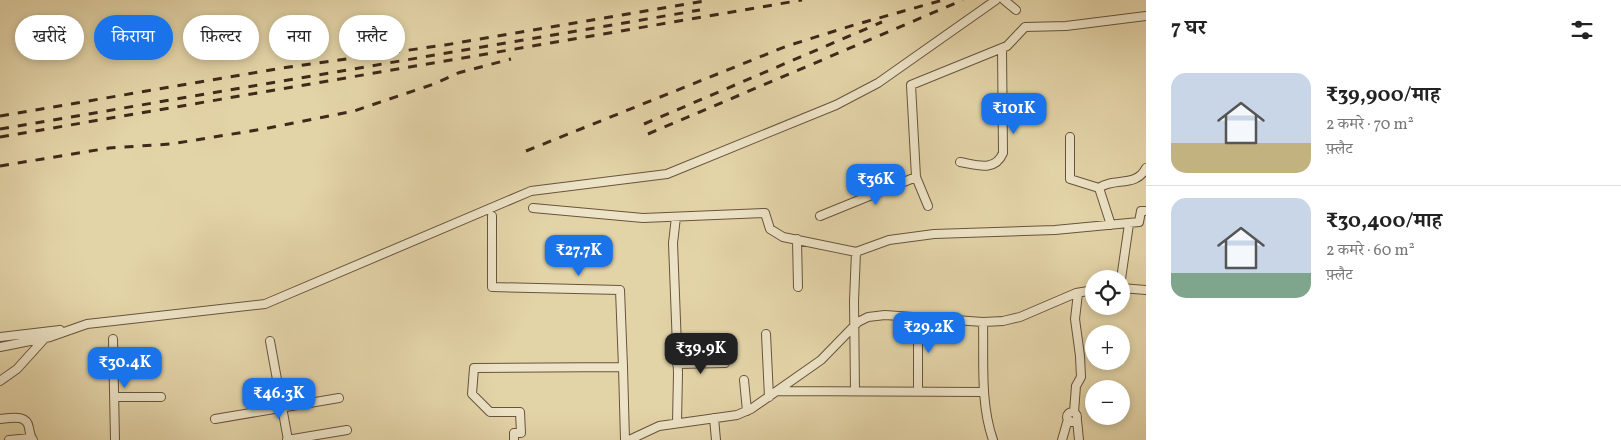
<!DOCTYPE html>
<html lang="hi">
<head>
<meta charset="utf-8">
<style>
  :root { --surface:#fff; --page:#f2f2f2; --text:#222; --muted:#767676; --line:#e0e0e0; --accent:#1a73e8 }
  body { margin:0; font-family:Vollkorn,"Noto Serif Devanagari",serif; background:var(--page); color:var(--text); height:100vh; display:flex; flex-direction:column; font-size:19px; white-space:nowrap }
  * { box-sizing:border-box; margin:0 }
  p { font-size:16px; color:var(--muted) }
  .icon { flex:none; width:28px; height:28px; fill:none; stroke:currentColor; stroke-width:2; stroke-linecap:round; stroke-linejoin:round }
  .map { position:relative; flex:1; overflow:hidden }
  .side { display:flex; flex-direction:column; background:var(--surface); width:475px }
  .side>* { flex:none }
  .hud { position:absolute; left:15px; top:15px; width:475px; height:45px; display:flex; gap:10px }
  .buttons { position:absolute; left:1085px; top:270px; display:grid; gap:10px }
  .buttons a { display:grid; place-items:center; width:45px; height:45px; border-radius:50%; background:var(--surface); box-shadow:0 2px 8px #0003; font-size:25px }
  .price { position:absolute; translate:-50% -42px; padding:0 11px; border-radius:10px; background:var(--accent); color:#fff; font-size:16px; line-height:32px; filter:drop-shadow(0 1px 2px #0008) }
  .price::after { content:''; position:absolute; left:50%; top:30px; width:15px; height:11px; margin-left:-8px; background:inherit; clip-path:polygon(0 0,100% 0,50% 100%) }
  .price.active { background:#222; color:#fff }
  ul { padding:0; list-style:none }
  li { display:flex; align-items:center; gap:15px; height:125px; padding:0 25px }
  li+li { border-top:1px solid var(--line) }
  li span { display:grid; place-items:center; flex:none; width:140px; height:100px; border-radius:15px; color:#555 }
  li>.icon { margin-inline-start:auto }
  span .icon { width:60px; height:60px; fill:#fffc; stroke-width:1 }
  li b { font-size:21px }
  h2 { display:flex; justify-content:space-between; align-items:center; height:60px; padding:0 25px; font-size:21px }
  .chip { padding:0 18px; border-radius:22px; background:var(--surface); box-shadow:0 2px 8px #0003; font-size:18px; line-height:45px }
  .chip.active { background:var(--accent); color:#fff }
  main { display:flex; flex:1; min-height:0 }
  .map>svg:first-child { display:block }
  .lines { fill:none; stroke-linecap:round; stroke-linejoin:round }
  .street-casing { stroke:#68543d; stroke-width:10 }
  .street { stroke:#ede3c6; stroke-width:8 }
  .rail { stroke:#3f2919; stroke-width:3; stroke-dasharray:9 9; stroke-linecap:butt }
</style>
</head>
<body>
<main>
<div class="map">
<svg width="1146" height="440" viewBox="0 0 1146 440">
  <rect width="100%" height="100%" fill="#e3d4a8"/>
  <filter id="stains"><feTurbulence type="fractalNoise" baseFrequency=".004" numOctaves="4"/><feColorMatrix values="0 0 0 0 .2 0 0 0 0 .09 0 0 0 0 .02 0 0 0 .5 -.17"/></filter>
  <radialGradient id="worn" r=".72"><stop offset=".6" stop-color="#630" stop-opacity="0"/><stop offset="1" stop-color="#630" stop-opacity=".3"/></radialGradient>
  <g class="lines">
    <defs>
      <path id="street" d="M1004 0 1016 10
        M1070 137V179L1099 188 1111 225
        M960 162C977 165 995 172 1003 153L1002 48
        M916 177 911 85 1007 46 1025 27 1066 26 1146 16
        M1099 188C1114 177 1136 188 1146 168
        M533 208 643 218 765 213 770 229 783 237 856 252 889 240 934 234 1055 230 1139 222 1141 211H1146
        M492 216V287L620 290 623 367
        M820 216 916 177 928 206
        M676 217 673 243 678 373 677 423
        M797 239 798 287
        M1121 279 1129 224
        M1121 288 1146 290
        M918 318V391
        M983 322C984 361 980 403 993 440
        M766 334 769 397
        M0 337 60 330
        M113 339 115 440
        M270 341 288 440
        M0 347 50 337 87 324 265 304 531 191 667 174 836 105 878 83 996 0
        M677 364 725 363
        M744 380 747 411
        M0 381 17 369 45 338
        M777 391 984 392
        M855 391 854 301 856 252
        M114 397H161
        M1067 417a5 5 0 1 1 10 0a5 5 0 1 1-10 0Z
        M1074 412 1076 386 1081 377 1080 356 1075 319 1078 293
        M714 418 716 440
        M0 419C11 418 27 414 29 428 30 433 30 436 33 440
        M215 419 339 398
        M1077 420 1079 440
        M9 440 31 438
        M287 440 347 430
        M514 440V433H521L520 412H490L472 394 474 368 623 367 625 440
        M629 440 659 426 737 415 751 409 821 360 858 322 868 317 885 315 983 322 1003 321 1020 317 1076 293 1094 290
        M1062 440 1068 419"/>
    </defs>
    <use href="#street" class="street-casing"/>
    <use href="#street" class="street"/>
    <path class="rail" d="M0 116 282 68 445 45 710 0
      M644 124 882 22
      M0 129 700 10
      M648 134 963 0
      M0 137 802 0
      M526 151 787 46 854 25 943 0
      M0 166 109 148 171 144 263 129 354 111 434 84 458 73 511 59"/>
  </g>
  <rect width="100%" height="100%" filter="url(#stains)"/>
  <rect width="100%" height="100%" fill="url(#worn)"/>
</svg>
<div class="buttons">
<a><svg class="icon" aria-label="locate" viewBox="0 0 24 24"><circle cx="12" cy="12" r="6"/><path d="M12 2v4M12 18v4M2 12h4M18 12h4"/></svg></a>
<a>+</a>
<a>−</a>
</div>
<b class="price" style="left:1014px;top:135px">₹101K</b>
<b class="price" style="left:876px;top:206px">₹36K</b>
<b class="price" style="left:579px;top:277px">₹27.7K</b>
<b class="price" style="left:929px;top:354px">₹29.2K</b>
<b class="price active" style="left:701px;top:375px">₹39.9K</b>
<b class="price" style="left:125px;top:389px">₹30.4K</b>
<b class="price" style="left:279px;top:420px">₹46.3K</b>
<div class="hud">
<a class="chip">खरीदें</a>
<a class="chip active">किराया</a>
<a class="chip">फ़िल्टर</a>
<a class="chip">नया</a>
<a class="chip">फ़्लैट</a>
</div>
</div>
<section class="side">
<h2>7 घर<svg class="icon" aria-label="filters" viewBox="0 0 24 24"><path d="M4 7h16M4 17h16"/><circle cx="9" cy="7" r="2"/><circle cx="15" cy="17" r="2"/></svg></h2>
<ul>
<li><span style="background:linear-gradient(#c9d6e8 70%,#c2b280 0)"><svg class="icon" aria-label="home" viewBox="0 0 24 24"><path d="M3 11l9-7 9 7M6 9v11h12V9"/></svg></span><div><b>₹39,900/माह</b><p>2 कमरे · 70 m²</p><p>फ़्लैट</p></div></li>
<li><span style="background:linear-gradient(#c9d6e8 75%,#7fa58c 0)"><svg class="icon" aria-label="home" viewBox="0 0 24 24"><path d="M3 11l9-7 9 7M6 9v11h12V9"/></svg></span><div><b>₹30,400/माह</b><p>2 कमरे · 60 m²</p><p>फ़्लैट</p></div></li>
</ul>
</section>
</main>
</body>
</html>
